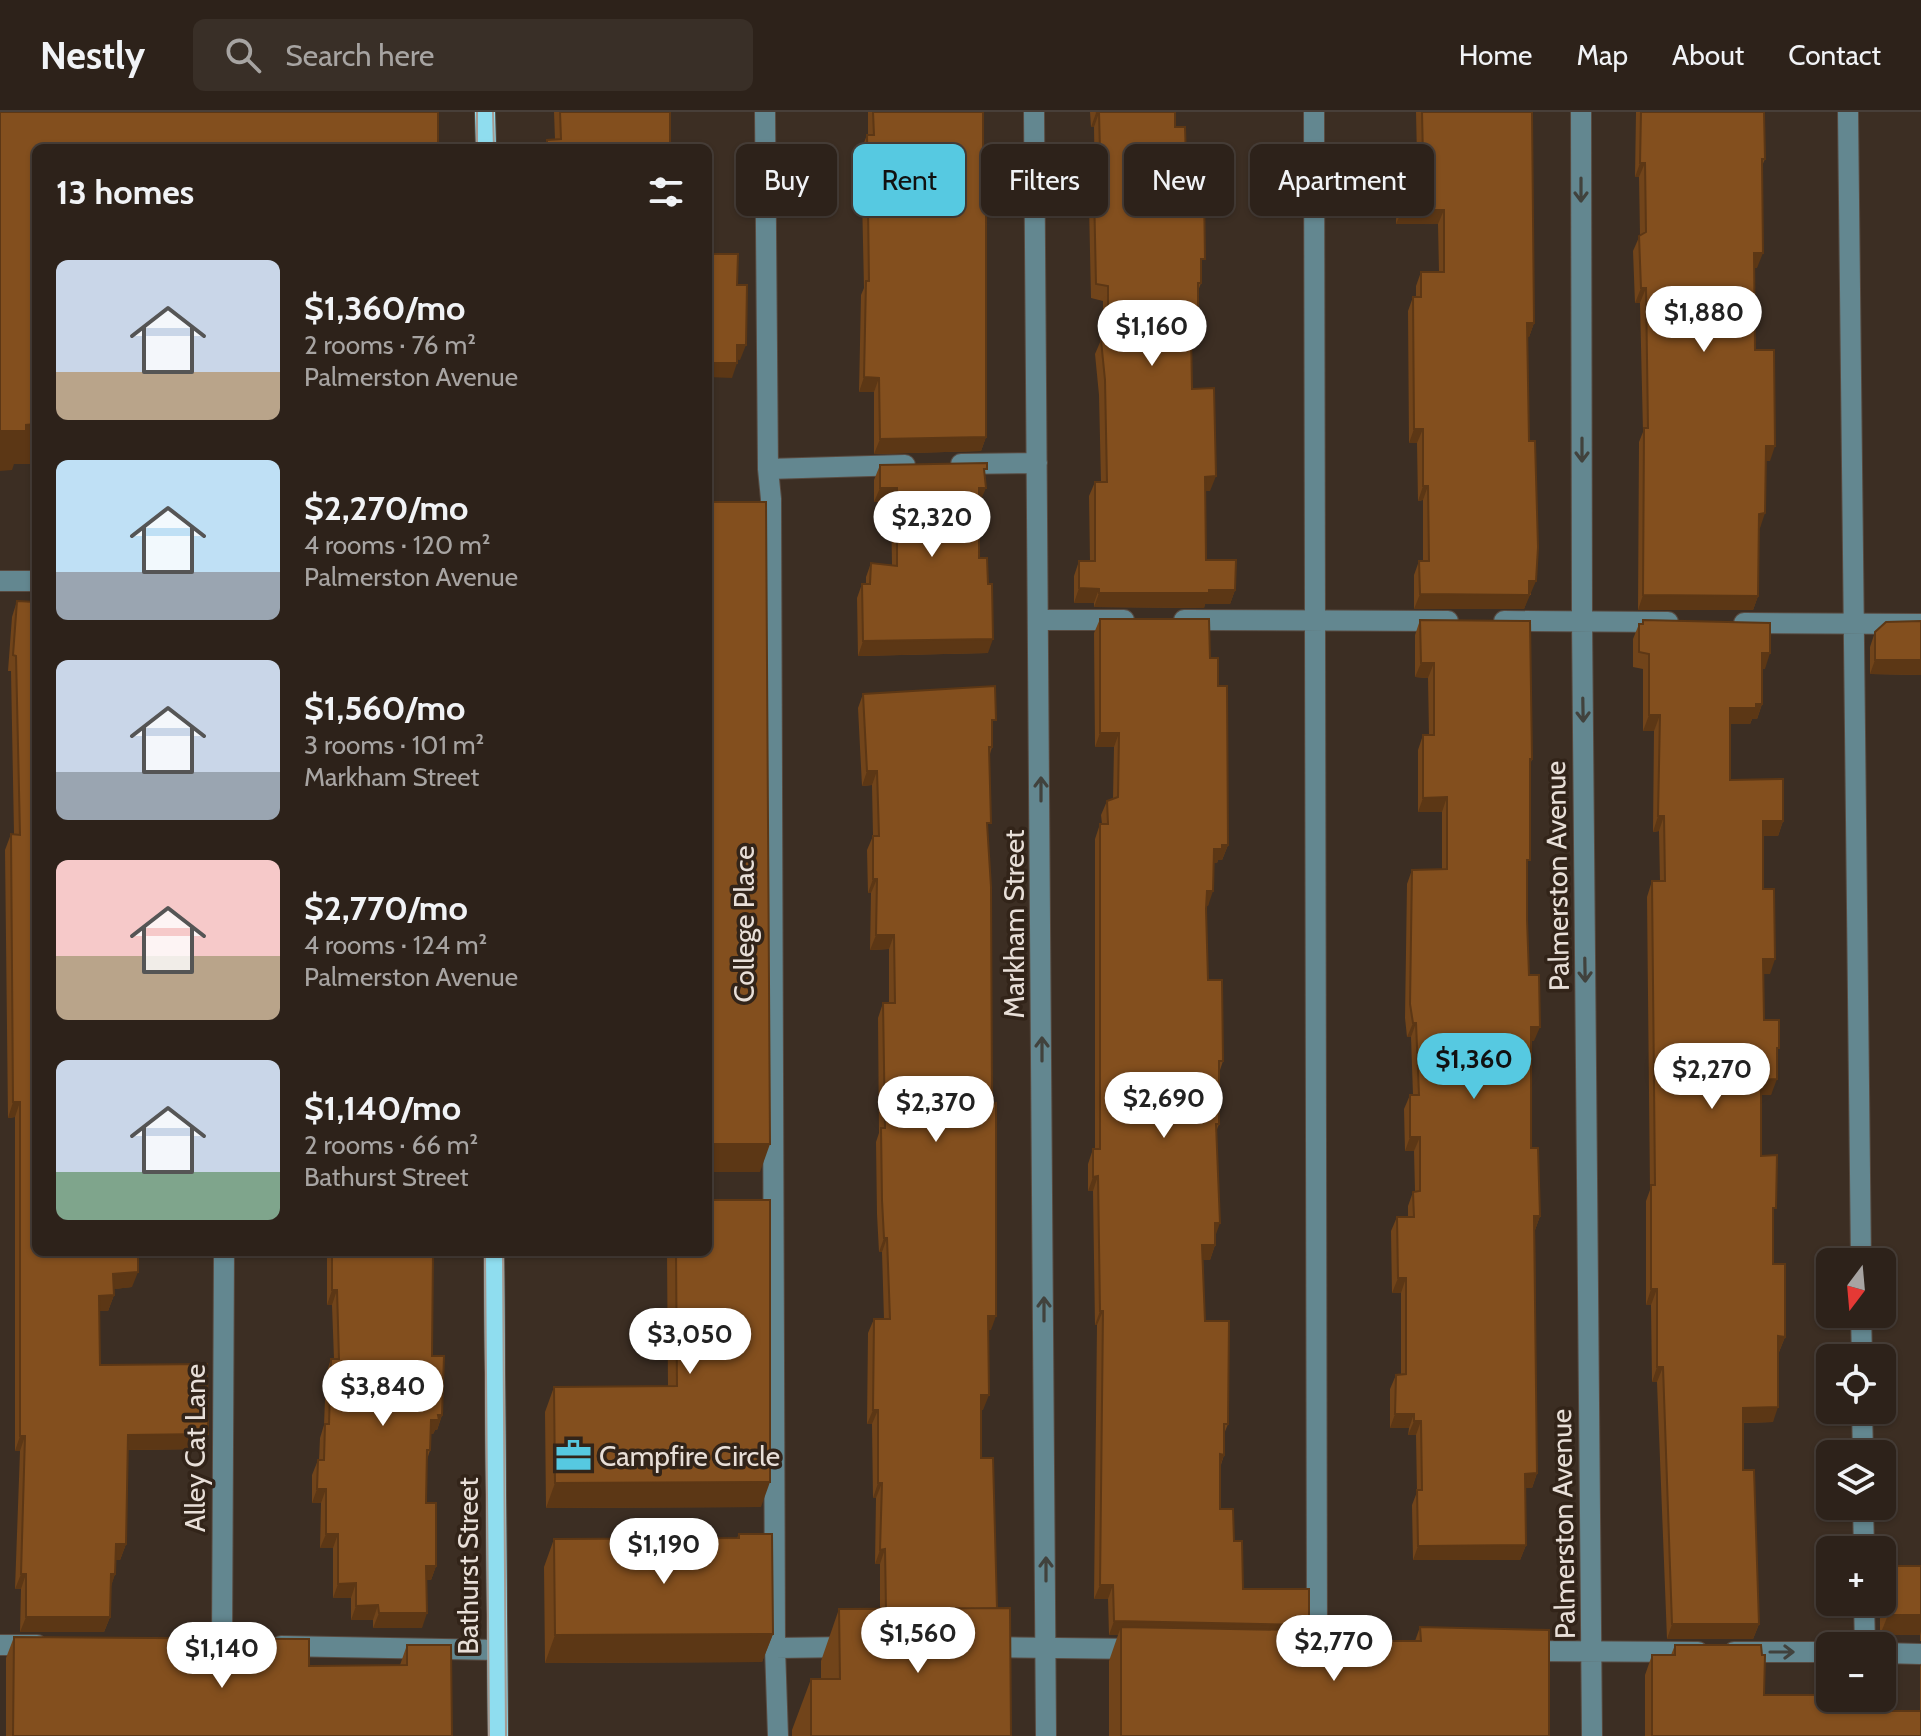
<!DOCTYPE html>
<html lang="en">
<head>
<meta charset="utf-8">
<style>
  :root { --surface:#2d221a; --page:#392f27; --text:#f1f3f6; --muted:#a7a4a2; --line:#483f39; --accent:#56c9e1 }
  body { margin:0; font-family:Cabin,sans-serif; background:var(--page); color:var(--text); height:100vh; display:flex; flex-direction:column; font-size:30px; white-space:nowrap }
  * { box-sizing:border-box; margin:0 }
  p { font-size:26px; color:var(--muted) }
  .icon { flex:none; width:44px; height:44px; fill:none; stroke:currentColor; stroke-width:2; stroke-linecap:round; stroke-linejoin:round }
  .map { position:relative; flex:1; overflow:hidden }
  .panel { position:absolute; left:32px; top:32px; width:680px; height:1112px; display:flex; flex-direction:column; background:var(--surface); border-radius:12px; box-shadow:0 2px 6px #0004,0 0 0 2px var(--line) }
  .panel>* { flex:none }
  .top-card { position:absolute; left:736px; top:32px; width:760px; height:72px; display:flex; gap:16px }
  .needle { width:52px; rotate:196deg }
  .buttons { position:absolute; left:1816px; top:1136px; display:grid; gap:16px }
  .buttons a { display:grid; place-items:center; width:80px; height:80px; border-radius:12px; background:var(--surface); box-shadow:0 2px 6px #0004,0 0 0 2px var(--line); font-size:40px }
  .price { position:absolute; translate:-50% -68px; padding:0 18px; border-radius:28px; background:#fff; color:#222; font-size:26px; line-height:52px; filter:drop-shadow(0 2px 4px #0008) }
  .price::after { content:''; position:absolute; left:50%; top:48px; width:24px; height:18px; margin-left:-12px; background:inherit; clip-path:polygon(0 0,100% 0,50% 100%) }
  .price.active { background:var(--accent); color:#111 }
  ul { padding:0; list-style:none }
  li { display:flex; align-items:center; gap:24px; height:200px; padding:0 24px }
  li span { display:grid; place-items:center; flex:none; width:224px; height:160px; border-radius:12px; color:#555 }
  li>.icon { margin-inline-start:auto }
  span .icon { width:96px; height:96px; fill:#fffc; stroke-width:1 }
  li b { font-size:34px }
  h2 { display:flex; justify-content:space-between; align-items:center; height:96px; padding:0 24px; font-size:34px }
  .pill { padding:0 28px; border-radius:12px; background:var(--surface); box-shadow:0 2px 6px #0004,0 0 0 2px var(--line); font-size:28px; line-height:72px }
  .pill.active { background:var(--accent); color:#111 }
  header { display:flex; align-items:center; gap:48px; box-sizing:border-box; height:112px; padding:0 40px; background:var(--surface); border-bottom:2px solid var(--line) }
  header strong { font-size:38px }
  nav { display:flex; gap:44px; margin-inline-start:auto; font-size:28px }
  .search { width:560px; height:72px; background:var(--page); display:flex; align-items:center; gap:20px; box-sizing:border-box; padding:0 28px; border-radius:12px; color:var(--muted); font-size:30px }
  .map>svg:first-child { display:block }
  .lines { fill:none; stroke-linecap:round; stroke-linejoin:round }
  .minor-casing { stroke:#584a40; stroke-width:22 }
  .major-casing { stroke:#584a40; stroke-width:22 }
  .minor { stroke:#638790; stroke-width:20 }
  .major { stroke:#8fddef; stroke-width:20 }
  .tram { stroke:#a59a92; stroke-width:2 }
  .wall { fill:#71441a }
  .shaded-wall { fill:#5c3715 }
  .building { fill:#834f1e; stroke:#5c3715; stroke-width:2 }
  .oneway { stroke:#41423d }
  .labels { text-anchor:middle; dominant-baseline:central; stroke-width:7; stroke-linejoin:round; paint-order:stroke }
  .street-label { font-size:28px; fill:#e8dfd8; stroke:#322419 }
  .poi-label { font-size:28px; fill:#e8dfd8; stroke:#322419; text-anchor:start }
</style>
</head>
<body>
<header>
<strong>Nestly</strong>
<div class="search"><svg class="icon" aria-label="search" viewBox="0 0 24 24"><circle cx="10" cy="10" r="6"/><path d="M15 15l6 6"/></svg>Search here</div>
<nav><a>Home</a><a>Map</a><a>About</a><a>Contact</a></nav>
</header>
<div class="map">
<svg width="1921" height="1624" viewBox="0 0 1921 1624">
  <rect width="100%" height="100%" fill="#3c2e23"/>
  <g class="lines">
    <defs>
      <path id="minor" d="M765 0 768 357 771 387 775 1536 778 1624
        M1034 0 1046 1624
        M1314 0 1317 1541
        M1581 0 1582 509 1592 1624
        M1848 0 1861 1150
        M961 352 1037 351
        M768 357 905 353
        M0 469H36
        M1040 508H1124
        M1184 508 1448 509
        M1504 509 1668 510
        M1744 511 1921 512
        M1861 1202 1862 1246
        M1862 1298 1863 1342
        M1863 1394 1864 1438
        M1864 1490 1865 1534
        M0 1533H37
        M222 1533 224 1140
        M281 1534 497 1538
        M986 1535 1138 1537
        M775 1536 850 1535
        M1522 1539 1698 1540
        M1734 1540H1830
        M1882 1541 1921 1542"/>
      <path id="major" d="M485 0 486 36
        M494 1140 498 1624"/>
    </defs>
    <use href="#minor" class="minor-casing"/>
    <use href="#major" class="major-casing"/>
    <use href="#minor" class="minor"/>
    <use href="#major" class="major"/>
    <path class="tram" d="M477 0V36
      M493 0 494 36
      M485 1140 489 1624
      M503 1140 506 1624"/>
  </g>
  <path class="wall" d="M554 0H670V36H544L547 28 555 27Z
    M868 0H983L986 325 981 339 874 342V280H859L861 183 864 176 861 38 867 23H868Z
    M1090 0H1175V15L1201 158V171L1198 179 1193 234H1191L1192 277 1210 379H1206V448L1235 478 1230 492H1205L1204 496 1094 495V491H1074V464L1079 449H1090L1089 384 1095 370H1101L1099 283 1095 242 1101 228 1103 226V189L1091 186 1089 92 1095 78 1094 15H1091Z
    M1410 0H1532L1534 211 1529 225H1527L1531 483H1529L1524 497H1414V463L1419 449H1423V388L1418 389 1417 331H1409L1408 199 1413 185H1416V174L1421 160H1439L1438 112H1396L1397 61 1402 47 1417 46 1416 0Z
    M1636 0H1764L1765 47 1762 54 1757 156H1754L1755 238 1770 349H1766L1760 416H1759L1758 484 1753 498H1638L1639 330 1643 320 1640 191H1635L1633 139 1640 123 1639 65H1635Z
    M880 353 985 362 980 390H979V446L988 541 858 544 857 486 862 472H866V465L871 451 892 453 891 390H874V368Z
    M17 489 132 1175 113 1177 114 1183 108 1199H99L100 1253 208 1322 202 1337 128 1338 126 1432 120 1448H116L115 1462 110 1476V1505L104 1520H20L21 1477H15L20 1339H15V1005L8 1006 5 738 11 722H14L11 559H8L12 505Z
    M1100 507 1210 546 1218 574 1228 733 1222 748H1218L1217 751H1214L1208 794H1206L1208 868 1223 949 1219 961V1012L1216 1020 1215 1133 1210 1148H1203L1205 1209 1228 1312 1224 1322V1343L1220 1356V1397L1234 1429 1243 1477 1309 1513 1307 1518 1351 1529H1415L1420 1515 1549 1624H1109V1549L1118 1523H1109L1108 1487H1094L1097 1213H1095L1093 1079H1088V1052L1093 1037H1095V727L1100 712H1102L1101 703 1107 689 1113 687 1114 635H1095L1094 521Z
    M1420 508 1532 647 1530 653 1527 757V808L1529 863 1534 929H1531V1036L1540 1104 1535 1118 1537 1361 1532 1376H1525L1526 1433 1520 1448H1413L1412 1393 1417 1380 1416 1323H1408L1409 1316H1390V1277L1396 1263 1401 1262V1181H1392L1391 1119 1397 1105H1408V1094L1413 1080 1415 1079 1414 1039H1405L1404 997 1410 983H1413L1411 925H1407L1405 906 1407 772 1412 758 1442 757V700H1418V638L1423 623H1429L1428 566 1415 565V523Z
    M1643 508 1765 557H1762V592L1757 607H1752L1750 612H1730V668L1783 709 1778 724H1763V777L1770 862H1764V908L1777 943 1771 983H1761V1044L1773 1106V1152L1785 1225 1779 1240 1773 1310 1743 1311V1358L1759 1512 1753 1527H1667L1657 1270H1652L1651 1193H1646V1089L1650 1078 1647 785 1652 769H1660L1659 719 1653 720 1654 619H1643V557L1633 555V527L1639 512H1642Z
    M1921 509V563L1870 562V535L1875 520Z
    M863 582 992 619V635L990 642 987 722 991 1218H988L983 1298H981V1346L1011 1624H792V1618L811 1567H821V1549L839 1497H880V1452H875L876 1386H873L872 1312H867L868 1221 874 1207H884L882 1140H879L877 1102 876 1030 879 1021 878 906 883 891H889V837L870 838 871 781H868L867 738 873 724 872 673 862 674 858 596Z
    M327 1140H433L432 1244 442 1303 437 1318H435L433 1322H431L430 1338 427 1348 426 1391 436 1454 431 1468H426L422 1516H373V1508H351V1486H333V1436H320L321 1391H312V1363L318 1348H319L320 1326 324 1313 326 1262 331 1247H334L332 1193H327Z
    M667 1140H708L761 1395 546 1396 545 1300 554 1275 668 1274Z
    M739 1422 773 1522 762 1550 545 1551 544 1455 554 1427 737 1426Z
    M1889 1454H1921V1529H1920V1523H1880V1494L1882 1490V1473Z
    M14 1525 309 1554 400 1553 407 1533 452 1624H6V1546Z
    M1675 1533 1764 1583 1829 1599H1920V1555L1921 1551V1624H1645V1563L1652 1543H1671Z"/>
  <path class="shaded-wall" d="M1096 1H1099L1094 15H1091Z
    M1640 51H1645L1639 65H1635Z
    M1402 98H1444L1438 112H1396Z
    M1754 141H1763L1757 156H1749Z
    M1641 176H1646L1640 191H1635Z
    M1527 211H1534L1529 225H1522Z
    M1191 219H1198L1193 234H1186Z
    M737 233H746L740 248 732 247Z
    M708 251H737L732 266 708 265Z
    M864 265 879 266 874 280H859Z
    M36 312V352H14L12 358 0 359V319L26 313Z
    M1414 317H1423L1417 331H1409Z
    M986 325 981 339 874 342 880 327Z
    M1766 334H1775L1770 349H1761Z
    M1216 364 1210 379H1200L1205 365Z
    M1423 374H1428L1423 388 1418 389Z
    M880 376H897L891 390H874Z
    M979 376H986L980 390H973Z
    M1765 401 1760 416H1753L1759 402Z
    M1536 469 1524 497H1414L1420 482Z
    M1079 476 1099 477 1094 491H1074Z
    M1235 478 1230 492H1205L1204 496 1094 495 1099 481Z
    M1643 483 1758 484 1753 498H1638Z
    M993 527 988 541 858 544 863 529Z
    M1762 541H1770L1765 557H1756Z
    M1875 548H1921V563L1870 562Z
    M1421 551H1434L1428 566 1415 565Z
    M1756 592H1762L1757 607H1752L1750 612H1724L1730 596Z
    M1649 603H1660L1654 619H1643Z
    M1100 621H1119L1114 635H1095Z
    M867 659H877L872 673 862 674Z
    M1447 685 1442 700H1418L1423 686Z
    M1658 704H1664L1659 719 1653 720Z
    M1763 709H1783L1778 724H1757Z
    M1222 733H1228L1222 748H1218L1217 751H1208L1214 737Z
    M873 767H877L871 781H868Z
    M1207 779H1213L1208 794H1202Z
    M876 823H894L889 837 870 838Z
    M1763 847H1775L1770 862H1758Z
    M1413 911H1416L1411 925H1407Z
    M1531 915H1540L1534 929H1526Z
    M1777 967 1771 983H1755L1761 968Z
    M13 990H20L15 1005 8 1006Z
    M1410 1025H1420L1414 1039H1405Z
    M708 1032H770L760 1060H708Z
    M1098 1064 1093 1079H1088L1093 1065Z
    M1534 1104H1540L1535 1118Z
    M1215 1111H1220L1215 1125Z
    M884 1126H887L882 1140H879Z
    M1202 1133H1215L1210 1148H1197Z
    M138 1160 132 1175 107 1178 113 1162Z
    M1398 1166H1406L1401 1181H1392Z
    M1651 1177H1657L1651 1193H1646Z
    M332 1178H337L332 1193H327Z
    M114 1183 108 1199H94L99 1184Z
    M1100 1199H1103L1097 1213H1095Z
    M988 1204H996L991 1218 982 1219Z
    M1778 1224 1785 1225 1779 1240Z
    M1657 1255H1663L1657 1270H1652Z
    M981 1283H989L983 1298H976Z
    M1778 1295 1773 1310 1738 1311 1743 1296Z
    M873 1298H878L872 1312H867Z
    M1395 1302H1414L1409 1316H1390Z
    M438 1303H442L437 1318H435L433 1322H426L431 1308Z
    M1414 1309H1421L1416 1323H1408Z
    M208 1322 202 1337 123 1338 128 1323Z
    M20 1324H25L20 1339H15Z
    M1220 1342 1224 1343 1219 1357Z
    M1537 1361 1532 1376H1520L1525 1362Z
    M770 1370 761 1395 546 1396 555 1371Z
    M878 1371H882L876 1386H873Z
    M317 1377H326L321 1391H312Z
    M326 1422H338L333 1436H320Z
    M116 1432H126L120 1448H110Z
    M1526 1433 1520 1448H1413L1418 1434Z
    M885 1437 880 1452H875L880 1438Z
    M426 1454H436L431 1468H421Z
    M21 1462H26L21 1477H15Z
    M111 1462H115L110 1478Z
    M356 1471 351 1486H333L338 1472Z
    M1100 1473H1113L1108 1487H1094Z
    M378 1493 373 1508H351L356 1494Z
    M379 1501H427L422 1516H373Z
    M1888 1503H1921V1519L1920 1523H1880Z
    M26 1505H110L104 1520H20Z
    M1114 1509 1309 1513 1304 1528 1121 1515 1118 1523H1109Z
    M1672 1512H1759L1753 1527H1667Z
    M773 1522 762 1550 545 1551 555 1523Z"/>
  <path class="building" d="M0 0H438V36H36V312L26 313V319H0Z
    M560 0H670V36H547V28L561 27Z
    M873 0H983V52H986V325L880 327 879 266 864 265 866 169H869L867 23H874Z
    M1096 0H1175V15H1185L1187 78H1204L1205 147H1201V171H1198V219H1191L1192 277 1214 276 1216 364 1205 365 1206 448H1236L1235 478H1209V481H1099V477L1079 476V449H1095V370H1107L1105 268 1101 228 1108 222V174L1096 172 1094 78 1101 77 1099 1Z
    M1422 0H1532L1534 211H1527L1529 329H1535L1538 435 1536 469H1529V483L1420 482 1419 449H1429L1428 374H1423V317H1414L1413 185H1421V160H1444V98H1402V47L1423 46Z
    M1641 0H1764L1765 47H1762L1763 141H1754L1755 238H1774L1775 334H1766L1765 401 1759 402 1758 484 1643 483 1644 316H1648L1646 176H1641L1639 124 1646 120 1645 51H1640Z
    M708 142H738L737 173H747L746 233H737V251H708Z
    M987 351V357H984L986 376H979V446H987L988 472H992L993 527 863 529 862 472H870L871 451 897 454V376H880V353Z
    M708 390H766L770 1032H708Z
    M17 489 36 490V1140H138V1160L113 1162 114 1183 99 1184 100 1253 207 1252 208 1322 128 1323 126 1432H116L115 1462H111L110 1505H26V1462H21L25 1324H20V990H13L11 722 20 723 16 544 13 543Z
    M1100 507H1209L1210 546H1218V574H1227L1228 733H1222V737H1214L1213 779H1207L1206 797 1208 868H1222L1223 949H1219V1012H1216L1220 1111H1215V1133H1202L1205 1209H1229L1228 1312H1224V1343L1220 1342V1397H1233L1234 1429H1242L1243 1477H1309V1513L1114 1509 1113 1473H1100L1103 1199H1100L1098 1064 1093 1065V1037H1100V712H1108L1107 689 1118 685 1119 621H1100Z
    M1420 508 1530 509 1532 647H1530V748H1527V808L1529 863H1539L1540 915H1531V1036H1538L1540 1104H1534L1537 1361 1525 1362 1526 1433 1418 1434 1417 1378H1422L1421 1309H1414V1302H1395L1396 1263 1406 1262V1166H1398L1397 1105H1414L1413 1080 1420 1079V1025H1410V983H1419L1416 911H1413L1410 892 1412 758 1447 757V685L1423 686V623H1434V551H1421Z
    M1643 508 1770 511V541H1762V592H1756V596H1730V668L1783 667V709H1763V777H1774L1775 847H1763L1764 908H1779V936H1777V967L1761 968V1044L1777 1043 1776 1096H1773V1152H1785V1225L1778 1224V1295L1743 1296V1358H1754L1759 1512H1672L1663 1255H1657V1177H1651V1073H1655L1652 769H1665L1664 704H1658L1660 603H1649V542L1639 540V512H1643Z
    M1921 509V548H1875V520L1886 510Z
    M995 574 996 608H992V635H989L991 711H987L991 775 992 992 996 991V1204H988L989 1283H981V1346H993L997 1496 886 1497 885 1437 880 1438 882 1371H878V1298H873L874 1207H890L887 1126H884L882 1088 881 1016H885L883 891H895L894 823H876L877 767H873V724H879L877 659H867L863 582Z
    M708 1088H770V1370L555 1371 554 1275 677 1274 676 1140H708Z
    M332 1140H433L432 1244H444L442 1303H438L439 1308H431L430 1338H427L426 1391H436V1454H426L427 1501H379L378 1493 356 1494V1471L338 1472V1422H326V1377H317L318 1348H324L325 1312H329L331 1247H339L337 1178H332Z
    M739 1422H772L773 1522 555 1523 554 1427 739 1426Z
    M1889 1454H1921V1503H1888L1887 1474H1889Z
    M1010 1496 1011 1624H811V1567H840L839 1497Z
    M1121 1515 1351 1519V1529H1421L1420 1515 1549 1518V1624H1121Z
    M14 1525 309 1527V1554L407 1553V1533H451L452 1624H13Z
    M1675 1533H1761L1762 1543H1765L1764 1583H1829V1599H1921V1624H1652V1543H1675Z"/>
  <defs><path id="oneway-shaft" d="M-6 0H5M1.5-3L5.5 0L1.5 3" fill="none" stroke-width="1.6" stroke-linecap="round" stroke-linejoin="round" transform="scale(2)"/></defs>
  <g class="oneway">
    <use href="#oneway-shaft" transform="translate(1581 78) rotate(90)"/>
    <use href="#oneway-shaft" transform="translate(1582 338) rotate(90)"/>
    <use href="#oneway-shaft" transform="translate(1583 598) rotate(89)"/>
    <use href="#oneway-shaft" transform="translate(1041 677) rotate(-90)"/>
    <use href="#oneway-shaft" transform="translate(1585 858) rotate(89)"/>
    <use href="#oneway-shaft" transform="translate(1042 937) rotate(-90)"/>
    <use href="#oneway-shaft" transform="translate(1044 1197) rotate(-90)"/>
    <use href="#oneway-shaft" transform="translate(1046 1457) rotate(-90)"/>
    <use href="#oneway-shaft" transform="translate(1782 1540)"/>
  </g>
  <defs>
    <symbol id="office-bare" viewBox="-9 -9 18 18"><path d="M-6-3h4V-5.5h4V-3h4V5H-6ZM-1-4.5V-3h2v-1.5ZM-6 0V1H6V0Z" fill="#56c9e1" stroke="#322419" stroke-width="2.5" paint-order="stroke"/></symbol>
  </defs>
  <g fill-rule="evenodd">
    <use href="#office-bare" x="548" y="1318" width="51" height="51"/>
  </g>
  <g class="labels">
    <g class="street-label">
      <text transform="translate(1557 764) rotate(-91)">Palmerston Avenue</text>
      <text transform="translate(744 812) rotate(-90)">College Place</text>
      <text transform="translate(1014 812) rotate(-90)">Markham Street</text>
      <text transform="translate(195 1336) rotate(-90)">Alley Cat Lane</text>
      <text transform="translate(1563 1412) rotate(-91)">Palmerston Avenue</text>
      <text transform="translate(468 1454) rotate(-90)">Bathurst Street</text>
    </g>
    <g class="poi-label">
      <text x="599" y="1344">Campfire Circle</text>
    </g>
  </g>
</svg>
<div class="buttons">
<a><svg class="needle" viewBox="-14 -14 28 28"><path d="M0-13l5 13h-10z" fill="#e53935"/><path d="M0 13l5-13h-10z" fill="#a7a4a2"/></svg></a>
<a><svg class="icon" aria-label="locate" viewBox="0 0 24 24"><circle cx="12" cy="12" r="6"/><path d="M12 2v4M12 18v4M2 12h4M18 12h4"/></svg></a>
<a><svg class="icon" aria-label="layers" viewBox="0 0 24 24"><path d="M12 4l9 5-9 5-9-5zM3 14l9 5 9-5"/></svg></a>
<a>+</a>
<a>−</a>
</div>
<b class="price" style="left:1704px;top:242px">$1,880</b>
<b class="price" style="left:1152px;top:256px">$1,160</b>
<b class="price" style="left:932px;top:447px">$2,320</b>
<b class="price active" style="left:1474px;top:989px">$1,360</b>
<b class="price" style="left:1712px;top:999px">$2,270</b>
<b class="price" style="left:1164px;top:1028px">$2,690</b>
<b class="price" style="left:936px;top:1032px">$2,370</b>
<b class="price" style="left:690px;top:1264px">$3,050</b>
<b class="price" style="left:383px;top:1316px">$3,840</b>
<b class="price" style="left:664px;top:1474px">$1,190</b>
<b class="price" style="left:918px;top:1563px">$1,560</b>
<b class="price" style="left:1334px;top:1571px">$2,770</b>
<b class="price" style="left:222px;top:1578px">$1,140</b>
<div class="top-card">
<a class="pill">Buy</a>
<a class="pill active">Rent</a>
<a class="pill">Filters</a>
<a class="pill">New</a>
<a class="pill">Apartment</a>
</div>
<section class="panel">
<h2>13 homes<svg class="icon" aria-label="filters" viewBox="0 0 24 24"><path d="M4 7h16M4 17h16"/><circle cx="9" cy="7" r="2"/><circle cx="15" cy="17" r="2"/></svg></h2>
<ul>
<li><span style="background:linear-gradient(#c9d6e8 70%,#b9a48a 0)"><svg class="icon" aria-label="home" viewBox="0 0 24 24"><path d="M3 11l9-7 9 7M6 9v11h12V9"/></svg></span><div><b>$1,360/mo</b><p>2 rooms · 76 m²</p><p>Palmerston Avenue</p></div></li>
<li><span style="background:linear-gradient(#bfe0f5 70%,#9aa5b1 0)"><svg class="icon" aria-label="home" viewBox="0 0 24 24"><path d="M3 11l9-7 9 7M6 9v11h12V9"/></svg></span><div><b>$2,270/mo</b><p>4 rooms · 120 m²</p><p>Palmerston Avenue</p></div></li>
<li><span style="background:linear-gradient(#c9d6e8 70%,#9aa5b1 0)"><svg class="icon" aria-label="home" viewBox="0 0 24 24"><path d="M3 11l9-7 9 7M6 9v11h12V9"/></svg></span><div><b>$1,560/mo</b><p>3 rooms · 101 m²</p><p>Markham Street</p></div></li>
<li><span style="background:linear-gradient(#f6c9c9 60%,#b9a48a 0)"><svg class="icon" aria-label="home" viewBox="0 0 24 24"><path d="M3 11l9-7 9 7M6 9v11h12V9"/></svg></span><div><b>$2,770/mo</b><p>4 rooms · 124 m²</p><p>Palmerston Avenue</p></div></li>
<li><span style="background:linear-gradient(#c9d6e8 70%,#7fa58c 0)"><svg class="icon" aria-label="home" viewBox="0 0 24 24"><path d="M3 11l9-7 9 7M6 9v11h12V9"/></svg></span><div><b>$1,140/mo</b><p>2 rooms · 66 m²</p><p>Bathurst Street</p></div></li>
</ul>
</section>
</div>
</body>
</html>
